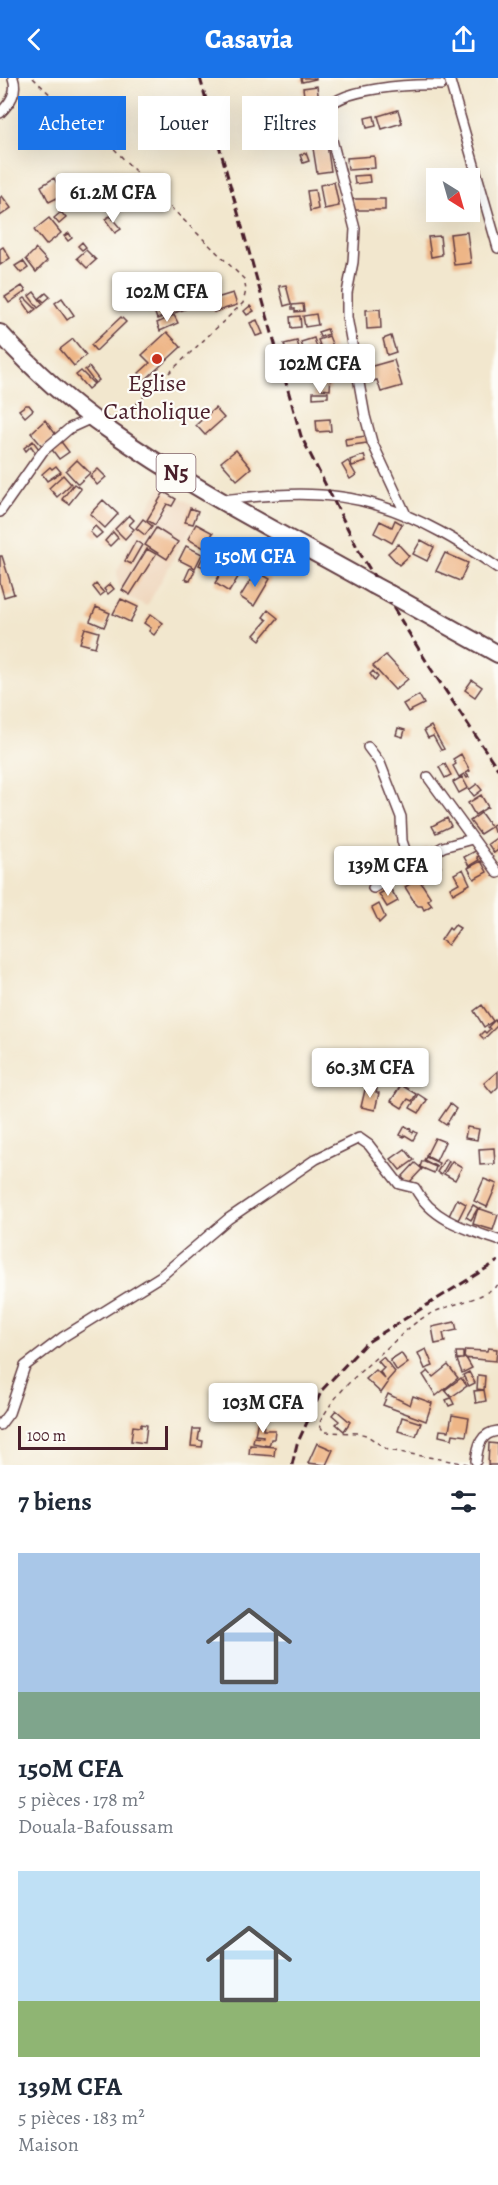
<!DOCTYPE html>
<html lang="fr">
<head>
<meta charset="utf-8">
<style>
  :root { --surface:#fff; --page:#f2f2f3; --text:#1f2937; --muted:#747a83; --accent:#1a73e8 }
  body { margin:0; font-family:Alegreya,serif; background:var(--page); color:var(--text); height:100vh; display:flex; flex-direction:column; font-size:22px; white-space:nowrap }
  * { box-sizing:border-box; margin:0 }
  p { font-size:20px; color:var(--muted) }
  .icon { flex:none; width:33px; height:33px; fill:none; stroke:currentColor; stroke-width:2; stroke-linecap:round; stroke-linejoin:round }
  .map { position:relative; height:1387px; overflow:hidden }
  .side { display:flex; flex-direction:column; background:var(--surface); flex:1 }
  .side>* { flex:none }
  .hud { position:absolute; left:18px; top:18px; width:462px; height:54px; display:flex; gap:12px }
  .needle { width:39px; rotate:143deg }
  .buttons { position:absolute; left:426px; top:90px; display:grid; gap:12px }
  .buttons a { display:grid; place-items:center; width:54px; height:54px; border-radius:0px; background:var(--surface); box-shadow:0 6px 24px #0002; font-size:30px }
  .scale { position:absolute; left:18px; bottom:15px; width:150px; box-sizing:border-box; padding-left:6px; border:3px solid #4a1f2b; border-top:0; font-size:16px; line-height:21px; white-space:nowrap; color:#4a1f2b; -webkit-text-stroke:4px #fdfcf7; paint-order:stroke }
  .price { position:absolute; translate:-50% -51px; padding:0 14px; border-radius:6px; background:#fff; color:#222; font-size:20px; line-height:39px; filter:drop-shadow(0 2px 3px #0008) }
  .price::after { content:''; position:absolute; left:50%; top:36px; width:18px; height:14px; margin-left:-9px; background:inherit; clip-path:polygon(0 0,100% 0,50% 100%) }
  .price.on { background:var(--accent); color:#fff }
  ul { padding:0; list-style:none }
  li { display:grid; align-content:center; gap:12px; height:318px; padding:0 18px }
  li span { display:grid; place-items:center; height:186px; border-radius:0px; color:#555 }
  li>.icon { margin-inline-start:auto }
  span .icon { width:108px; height:108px; fill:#fffc; stroke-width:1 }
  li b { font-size:26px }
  h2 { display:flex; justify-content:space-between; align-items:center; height:72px; padding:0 18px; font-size:26px }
  .chip { padding:0 21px; border-radius:0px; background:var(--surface); box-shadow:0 6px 24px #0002; font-size:21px; line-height:54px }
  .chip.on { background:var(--accent); color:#fff }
  header { display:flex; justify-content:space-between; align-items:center; height:78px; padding:0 18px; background:var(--accent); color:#fff; font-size:27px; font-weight:800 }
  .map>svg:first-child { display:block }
  .built { fill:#efd6bc }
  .building { fill:#eeb687 }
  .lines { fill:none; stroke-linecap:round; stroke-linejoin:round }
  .street-casing { stroke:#633d43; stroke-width:12 }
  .highway-casing { stroke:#633d43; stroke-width:20 }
  .path { stroke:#633d43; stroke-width:1.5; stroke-dasharray:4.5 4.5; stroke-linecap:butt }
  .street { stroke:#fff; stroke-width:9 }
  .highway { stroke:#fff; stroke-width:16 }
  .rail { stroke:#4a1f2b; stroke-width:3; stroke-dasharray:9 4.5; stroke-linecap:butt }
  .highway-bridge-casing { stroke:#633d43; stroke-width:20; stroke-linecap:butt }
  .highway-bridge { stroke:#fff; stroke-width:16 }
  .poi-dot { fill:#c8321e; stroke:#fdfcf7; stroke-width:2 }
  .labels { text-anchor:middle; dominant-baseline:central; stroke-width:4.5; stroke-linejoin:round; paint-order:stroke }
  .shield { fill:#fdfcf7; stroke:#806168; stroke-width:1.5 }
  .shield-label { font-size:22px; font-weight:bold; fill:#4a1f2b }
  .poi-label { font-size:24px; fill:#4a1f2b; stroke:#fdfcf7 }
</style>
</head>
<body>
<header><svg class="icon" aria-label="back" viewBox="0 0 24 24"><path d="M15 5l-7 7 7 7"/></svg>Casavia<svg class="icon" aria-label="share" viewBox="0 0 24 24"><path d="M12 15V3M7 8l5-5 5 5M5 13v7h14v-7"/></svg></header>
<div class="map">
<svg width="498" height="1387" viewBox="0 0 498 1387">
  <rect width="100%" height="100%" fill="#fdfcf7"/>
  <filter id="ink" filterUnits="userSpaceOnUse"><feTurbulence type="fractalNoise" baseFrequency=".0167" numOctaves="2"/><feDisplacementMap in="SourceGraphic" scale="12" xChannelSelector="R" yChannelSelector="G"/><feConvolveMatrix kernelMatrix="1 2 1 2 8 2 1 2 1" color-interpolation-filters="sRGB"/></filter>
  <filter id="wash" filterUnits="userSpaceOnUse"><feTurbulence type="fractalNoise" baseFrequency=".008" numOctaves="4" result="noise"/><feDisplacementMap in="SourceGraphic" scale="24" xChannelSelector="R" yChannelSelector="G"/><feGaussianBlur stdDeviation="1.35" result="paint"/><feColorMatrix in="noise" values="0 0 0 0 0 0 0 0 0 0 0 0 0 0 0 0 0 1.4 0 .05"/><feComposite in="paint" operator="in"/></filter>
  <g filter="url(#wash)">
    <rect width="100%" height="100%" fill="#f2e7ce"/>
    <path class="built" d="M162 408 201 432 147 528 124 518 118 507 117 493 135 455V448Z"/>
    <g id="blocks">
      <path class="building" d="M301 0H316V1L302 4Z
        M317 8 320 31 306 33 303 10Z
        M296 18 298 30H290L289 19Z
        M398 32 402 45 382 51 378 38Z
        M320 35 325 59 313 62 307 38Z
        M374 38 376 48 367 50 365 40Z
        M327 67 331 93 317 95 313 70Z
        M306 75 309 83 303 85 300 77Z
        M374 78 375 90 348 92 347 80Z
        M369 97 370 104 355 106 354 98Z
        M54 100 63 117 49 124 41 108Z
        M334 104 339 128 324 131 320 107Z
        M80 110 88 120 84 123 76 113Z
        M315 112 318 131 310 133 307 113Z
        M75 114 84 125 77 131 75 127 77 125 73 119 70 121 69 119Z
        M2 118 11 130 0 138V120Z
        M353 121H385V132H353Z
        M61 134 66 140 59 146 54 140Z
        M110 138 121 151 115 155 105 141Z
        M49 140 61 155 46 167 34 152Z
        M467 154 471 185 454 187 450 156Z
        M69 155 72 160 68 163 64 158Z
        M440 158 442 177 431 179 428 159Z
        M82 164 86 169 82 172 78 168Z
        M3 169 10 180 0 187V171Z
        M36 171 47 183 36 194 26 181Z
        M86 172 96 182 87 190 77 180Z
        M23 183 28 190 21 195 15 188Z
        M286 207 291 226 284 228 279 208Z
        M22 208 26 213 9 225 5 219Z
        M34 214 43 226 38 230 29 218Z
        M46 215 50 219 44 224 40 220Z
        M233 215 237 227 214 234 210 222Z
        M179 216 185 231 157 241 152 227Z
        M25 220 36 231 31 235 22 222Z
        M62 220 74 237 67 242 55 225Z
        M303 226 304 233 295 234V231H292V227Z
        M250 228 254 233 247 237 244 233Z
        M380 231 381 250 367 251 366 232Z
        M316 236 318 247 305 249 303 238Z
        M174 237 178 245 160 253 157 245Z
        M300 238 301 249 291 250 290 239Z
        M121 239 126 244 96 273 91 267Z
        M257 242 263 256 256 258 250 245Z
        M327 251 329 256 320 259 318 254Z
        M167 254 181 269 145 302 139 295 150 285 142 277Z
        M329 258 334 271 323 275 318 262Z
        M391 258 396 274 387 277 383 261Z
        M314 260 319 276 306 280 301 264Z
        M73 261 86 277 74 288 60 271Z
        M297 263 301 276 288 280 284 266Z
        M314 280 317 288 312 290 309 282Z
        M330 280 332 290 320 293 318 283Z
        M307 282 309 288 297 292 295 286Z
        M394 282 402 308 381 314 377 302 373 303 369 289Z
        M89 289 99 302 95 305 85 292Z
        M313 290 316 294 310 299 307 294Z
        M81 293 94 306 88 311 76 297Z
        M322 295 331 296 330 312 321 311Z
        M313 314H328V319L313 320Z
        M26 327H29L33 332 25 339 19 332Z
        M215 330 224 340 205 357 196 347Z
        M330 341 331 353 317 354 316 342Z
        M45 342 57 358 43 369 31 355Z
        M366 358 367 365 346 368 345 361Z
        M59 361 69 374 59 381 50 369Z
        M33 363 39 371 35 374 31 368 26 373 24 370Z
        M236 372 251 390 237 402 221 384Z
        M364 377 366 384 352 388 350 382Z
        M77 382 90 395 78 406 66 393Z
        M348 383 356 397 350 401 342 387Z
        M56 388 61 394 47 403 42 396 50 389 52 391Z
        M98 391 106 399 97 407 90 398Z
        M63 397 71 406 57 419 49 410Z
        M74 406 81 411 69 426 62 421Z
        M164 414 176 421 172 428 167 426 155 447 147 442Z
        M103 422 118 436 105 450 90 436Z
        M190 430 198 433 193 446 185 444Z
        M129 437 134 442 129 447 134 451 125 461 115 451Z
        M143 441 152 448 145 457 136 450Z
        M395 442 402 446 392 465 374 455 380 443 392 449Z
        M196 446 213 455 204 470 188 461Z
        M95 448 102 455 96 460 90 454Z
        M156 450 178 464 167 481 145 467Z
        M113 454 118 460 110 468 105 463Z
        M421 462 434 469 427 483 413 476Z
        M136 463 142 467 131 486 125 483Z
        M398 466 409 478 399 487 388 475Z
        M186 468 202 476 195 490 179 482Z
        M147 471 156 476 130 517 122 512Z
        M445 475 468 485 460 503 436 493Z
        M0 478H2L14 516 4 519 0 505Z
        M203 479 208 481 204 489 199 487Z
        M225 488 240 496 229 514 215 505Z
        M190 490 195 492 190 503 185 501Z
        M256 493 270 501 254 528 240 519Z
        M96 506 104 515 100 518 93 509Z
        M110 506 114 511 108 516 104 511Z
        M121 521 138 529 130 544 113 536Z
        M96 529 110 535 104 549 90 543Z
        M268 532 278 540 260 562 254 557 267 542 263 539Z
        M151 536 163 545 154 557 149 553 151 550 144 545Z
        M85 550 99 554 95 569 80 565Z
        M386 577 408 601 395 612 373 588Z
        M373 593 378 599 375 603 370 596Z
        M472 602 482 609 475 619 465 612Z
        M419 617 424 626 408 634 403 626Z
        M431 648 444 671 441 672 433 658 428 660 424 652Z
        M398 650 405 652 403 659 396 657Z
        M461 676 470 693 466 695 469 699 467 700 464 696 459 699 453 688 456 686 453 681Z
        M445 686 451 697 445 700 439 689Z
        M462 699 468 710 459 715 453 704Z
        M477 706 482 712 474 718 469 712Z
        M481 717 488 729 475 737 468 725Z
        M481 735 491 749 480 756 470 743Z
        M447 740 451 748 436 755 432 748Z
        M498 745V753L494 754 492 747Z
        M498 759V772L494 775 488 766Z
        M483 769 486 774 477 779 479 782 469 788 464 779Z
        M426 770 433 780 423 787 416 778Z
        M436 783 441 789 438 792 432 786Z
        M481 783 487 794 474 801 468 790Z
        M425 791 429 796 420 803 431 820 428 822 432 827 424 832 422 828H418L415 825 405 809 419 800 416 797Z
        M463 791 470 806 453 816 450 810 459 805 454 796Z
        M390 810 398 823 387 829 379 816Z
        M379 826 385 839 379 845 372 830Z
        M455 847 460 850 448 867 441 862 449 850 451 852Z
        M482 927 493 943 484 949 474 933Z
        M495 942 498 947 484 961 480 957 484 953 486 955 490 951 488 949Z
        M359 974 370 996 361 1000 354 986 359 983 355 976Z
        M376 979 379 980V983L387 984 386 989 374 988Z
        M371 989 382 990 380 1003H376L377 998 370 997Z
        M498 993V1009L492 1015 484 1005Z
        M401 1007 416 1016 412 1023 408 1021 402 1030 391 1023Z
        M370 1009 377 1011 376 1015H379L375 1032 361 1029 365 1012 369 1013Z
        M418 1016 427 1022 419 1035 410 1030Z
        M450 1026 456 1031 446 1047 439 1042Z
        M405 1048 411 1051 410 1053 413 1055 414 1053 417 1055 413 1062 405 1057 404 1059 400 1057Z
        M467 1049 479 1051 477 1062 465 1060Z
        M435 1060 445 1064 436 1083 426 1078Z
        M494 1070 495 1086 480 1087 479 1071Z
        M405 1071 414 1082 400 1092 391 1081Z
        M426 1079 439 1085 437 1089 424 1082Z
        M445 1081 449 1083 441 1097 437 1094Z
        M422 1083 436 1089 434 1095 420 1089Z
        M452 1083 462 1089 455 1102 444 1096Z
        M415 1085 422 1091 408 1106 402 1099Z
        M484 1101 497 1106 487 1129 474 1123Z
        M457 1121 466 1126 457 1144 448 1140Z
        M473 1127 478 1130 471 1142 466 1139Z
        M478 1130 498 1137 493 1152 473 1146Z
        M455 1244 457 1252 443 1255 445 1264 435 1266 432 1249Z
        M488 1270 497 1271 496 1283 464 1280 465 1272 487 1273Z
        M426 1271 433 1288 425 1291 418 1275Z
        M456 1274H463V1281H457Z
        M401 1275 408 1285 397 1293 390 1282Z
        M383 1279 395 1294 387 1303 388 1305 381 1315 366 1301 376 1292 385 1301 380 1294 384 1290 378 1283Z
        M466 1280 472 1290 462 1295 457 1282Z
        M448 1287 458 1300 436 1318 423 1297 428 1293 433 1299Z
        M469 1294 475 1305 469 1308 463 1297Z
        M478 1297 485 1298 484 1312 477 1311Z
        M461 1300 467 1308 451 1319 445 1312Z
        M484 1312 486 1323 476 1325 474 1313Z
        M388 1316 410 1327 413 1318 432 1325 426 1343 383 1327Z
        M268 1318 281 1324 283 1318 295 1323 289 1337 265 1326Z
        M451 1320 454 1326 449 1328 446 1322Z
        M336 1332 350 1344 344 1353 336 1346 339 1343 332 1337Z
        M452 1337 469 1340 466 1358 453 1356 452 1361 439 1358 440 1352 449 1353Z
        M402 1339 421 1345 416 1358 398 1353Z
        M258 1341 265 1342 263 1352H275L274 1361H271L269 1368 253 1365 254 1359 263 1360V1358L255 1357Z
        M141 1346 147 1347 145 1365 131 1363 133 1348 141 1349Z
        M193 1351H200L198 1362 203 1363 202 1369 191 1368Z
        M317 1365 333 1372 326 1387 308 1385Z
        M489 1365 498 1366V1387H488Z
        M250 1367 275 1369 274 1378 249 1376Z"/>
    </g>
  </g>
  <g filter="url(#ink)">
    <use href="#blocks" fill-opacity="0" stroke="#633d43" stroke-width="1.5"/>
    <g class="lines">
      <defs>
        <path id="street" d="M449 0 498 170
          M0 35C10 25 18 14 13 0
          M222 422C273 416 327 411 377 427 421 440 460 464 498 490
          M0 434 43 373 70 350 92 340
          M407 439 372 364 365 338 347 239V215L353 184 355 151 325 35C333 9 417 6 441 7
          M368 669 380 685 401 739 402 763 411 789
          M428 699 498 795
          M373 810 443 769 472 761
          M0 1347 9 1335 25 1288 63 1259 161 1198 228 1141 316 1081 359 1060 369 1067 399 1106 415 1110C432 1142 466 1151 498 1162
          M476 1383C478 1368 480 1355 498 1353"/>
        <path id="highway" d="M0 255C32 290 70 325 109 352 192 411 284 457 373 507
          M390 516 498 576"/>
      </defs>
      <use href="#street" class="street-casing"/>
      <use href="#highway" class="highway-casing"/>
      <path class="path" d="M33 0 65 31 103 59 151 110 244 201 246 212 243 225 118 343
        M468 1386 388 1372 366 1357 358 1355 324 1354 319 1346C335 1314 361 1293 387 1270 401 1258 413 1244 430 1236 454 1224 474 1225 498 1207"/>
      <use href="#street" class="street"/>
      <use href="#highway" class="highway"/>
      <path class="rail" d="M200 0 301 358 361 477 431 591 498 691
        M292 1387 297 1366 322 1312 366 1265 498 1183"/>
      <defs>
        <path id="highway-bridge" d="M373 507 390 516"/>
      </defs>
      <use href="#highway-bridge" class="highway-bridge-casing"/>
      <use href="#highway-bridge" class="highway-bridge"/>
    </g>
  </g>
  <circle class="poi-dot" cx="157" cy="281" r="6"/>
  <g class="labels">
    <rect class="shield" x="156.5" y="376" width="39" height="38" rx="4.5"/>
    <g class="shield-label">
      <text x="176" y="395">N5</text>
    </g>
    <g class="poi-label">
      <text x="157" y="305">Eglise<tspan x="157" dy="28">Catholique</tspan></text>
    </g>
  </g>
</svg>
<div class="buttons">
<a><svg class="needle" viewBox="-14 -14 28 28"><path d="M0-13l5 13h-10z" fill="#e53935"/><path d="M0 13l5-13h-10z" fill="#747a83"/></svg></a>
</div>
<div class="scale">100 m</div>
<b class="price" style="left:113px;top:146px">61.2M CFA</b>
<b class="price" style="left:167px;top:245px">102M CFA</b>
<b class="price" style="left:320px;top:317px">102M CFA</b>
<b class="price on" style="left:255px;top:510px">150M CFA</b>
<b class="price" style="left:388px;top:819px">139M CFA</b>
<b class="price" style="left:370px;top:1021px">60.3M CFA</b>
<b class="price" style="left:263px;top:1356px">103M CFA</b>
<div class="hud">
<a class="chip on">Acheter</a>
<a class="chip">Louer</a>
<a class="chip">Filtres</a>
</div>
</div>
<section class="side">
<h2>7 biens<svg class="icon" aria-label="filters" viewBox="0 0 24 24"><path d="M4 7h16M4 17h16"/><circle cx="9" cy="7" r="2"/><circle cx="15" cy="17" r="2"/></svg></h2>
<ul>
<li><span style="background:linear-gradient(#a9c7e8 75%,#7fa58c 0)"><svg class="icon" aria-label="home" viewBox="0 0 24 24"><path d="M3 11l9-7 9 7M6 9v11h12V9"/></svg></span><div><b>150M CFA</b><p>5 pièces · 178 m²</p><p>Douala-Bafoussam</p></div></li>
<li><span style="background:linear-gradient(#bfe0f5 70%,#8fb573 0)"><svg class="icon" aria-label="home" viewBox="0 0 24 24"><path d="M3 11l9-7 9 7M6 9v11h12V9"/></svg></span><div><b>139M CFA</b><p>5 pièces · 183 m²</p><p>Maison</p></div></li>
</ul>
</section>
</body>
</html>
